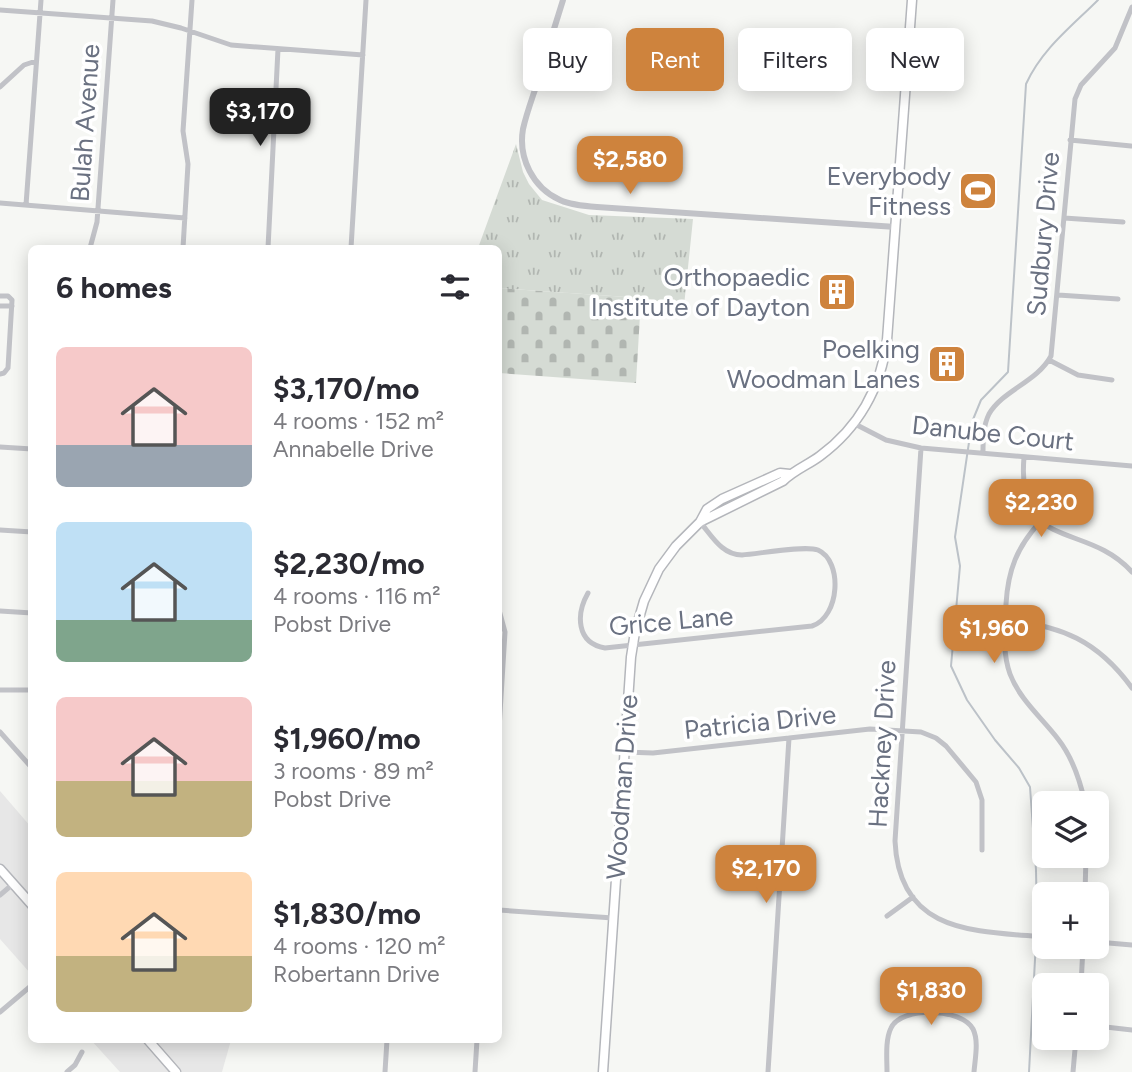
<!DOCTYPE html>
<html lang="en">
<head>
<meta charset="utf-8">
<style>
  :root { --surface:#fff; --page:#f2f2f3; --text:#2b2b33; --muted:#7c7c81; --accent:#ce833d }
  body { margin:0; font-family:Figtree,sans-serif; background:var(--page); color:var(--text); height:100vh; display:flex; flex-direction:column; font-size:26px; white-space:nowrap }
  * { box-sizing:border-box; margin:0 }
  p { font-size:23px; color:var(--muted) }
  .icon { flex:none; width:38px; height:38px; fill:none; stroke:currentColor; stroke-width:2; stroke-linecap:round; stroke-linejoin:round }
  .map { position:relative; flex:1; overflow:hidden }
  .panel { position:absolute; left:28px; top:245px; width:474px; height:798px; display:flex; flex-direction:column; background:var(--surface); border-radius:10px; box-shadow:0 4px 18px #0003 }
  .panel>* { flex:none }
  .top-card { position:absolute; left:523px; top:28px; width:502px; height:63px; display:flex; gap:14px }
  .buttons { position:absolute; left:1032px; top:791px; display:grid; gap:14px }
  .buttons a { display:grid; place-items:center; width:77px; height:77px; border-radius:10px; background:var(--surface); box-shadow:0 4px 18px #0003; font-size:35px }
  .price { position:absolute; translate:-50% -60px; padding:0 16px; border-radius:14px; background:var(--accent); color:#fff; font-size:23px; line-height:46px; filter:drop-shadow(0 2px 4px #0008) }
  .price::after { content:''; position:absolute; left:50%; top:42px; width:21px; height:16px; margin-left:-10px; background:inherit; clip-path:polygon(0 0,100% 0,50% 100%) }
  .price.selected { background:#222; color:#fff }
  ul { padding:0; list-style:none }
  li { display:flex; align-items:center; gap:21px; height:175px; padding:0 28px }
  li span { display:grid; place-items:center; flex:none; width:196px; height:140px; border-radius:10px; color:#555 }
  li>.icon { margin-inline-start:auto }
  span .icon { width:84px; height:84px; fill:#fffc; stroke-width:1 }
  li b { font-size:30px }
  h2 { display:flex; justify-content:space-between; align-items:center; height:84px; padding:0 28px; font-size:30px }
  .pill { padding:0 24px; border-radius:10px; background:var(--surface); box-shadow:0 4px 18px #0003; font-size:24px; line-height:63px }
  .pill.selected { background:var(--accent); color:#fff }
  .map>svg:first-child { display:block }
  .built { fill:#e7e7e7 }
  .grass { fill:url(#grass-tufts) }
  .cemetery { fill:url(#cemetery-stones) }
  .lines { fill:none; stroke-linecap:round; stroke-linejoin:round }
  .stream { stroke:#bcc2c8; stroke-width:2 }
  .primary-casing { stroke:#b4b6bb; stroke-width:11 }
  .minor { stroke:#c1c2c7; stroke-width:5 }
  .tertiary { stroke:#c1c2c7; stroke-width:6 }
  .primary { stroke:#fff; stroke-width:8 }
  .labels { text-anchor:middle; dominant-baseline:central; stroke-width:7; stroke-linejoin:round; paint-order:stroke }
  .street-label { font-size:26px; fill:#6a7181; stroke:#fff }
  .poi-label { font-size:26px; fill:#6a7181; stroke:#fff; text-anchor:end }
</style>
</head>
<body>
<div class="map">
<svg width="1132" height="1072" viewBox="0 0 1132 1072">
  <defs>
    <pattern id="grass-tufts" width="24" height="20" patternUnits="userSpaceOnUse" patternTransform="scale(1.75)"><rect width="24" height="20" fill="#d5dbd4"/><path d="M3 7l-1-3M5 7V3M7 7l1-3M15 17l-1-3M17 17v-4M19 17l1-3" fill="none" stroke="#b1b6b1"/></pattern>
    <pattern id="cemetery-stones" width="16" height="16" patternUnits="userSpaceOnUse" patternTransform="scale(1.75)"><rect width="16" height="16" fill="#d5dbd4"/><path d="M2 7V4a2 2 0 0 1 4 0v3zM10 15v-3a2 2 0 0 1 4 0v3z" fill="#b1b6b1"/></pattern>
  </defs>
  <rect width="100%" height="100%" fill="#f6f7f4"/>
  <path class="built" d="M0 791 31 827V974L0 939Z
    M91 1040H231L222 1072H120Z"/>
  <path class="grass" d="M516 144 523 172 529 184 542 200 589 215 693 219 684 306 641 298 499 288V248H478Z"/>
  <path class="cemetery" d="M499 288 641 298 636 383 499 373Z"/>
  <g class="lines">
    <path class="stream" d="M1029 1072 1037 922 1036 870 1030 787 1019 768 995 740 967 700 951 666 960 566 955 537 972 422 981 400 1008 372 1026 84C1042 49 1071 27 1098 0"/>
    <defs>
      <path id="primary" d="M700 522 707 509 722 499 780 473 790 474
        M0 869 32 905
        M148 1040 176 1072
        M603 1072 631 657 635 632 644 601 659 569 676 546 700 522 783 481C794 470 808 465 820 456 858 428 881 388 887 340L912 0"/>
    </defs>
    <use href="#primary" class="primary-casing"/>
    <path class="minor" d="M0 10 152 21 181 28 231 45 363 55
      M0 87 24 65 36 61
      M1070 140 1131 146
      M0 203 185 218
      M26 205 41 0
      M1064 218 1123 222
      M90 248 97 222 113 0
      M183 248 188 164 183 131 192 0
      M268 248 278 49
      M351 248 366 0
      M1058 295 1118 299
      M0 296H8L12 300 8 368 4 373 0 374
      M0 306H12
      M1049 360 1078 375 1112 380
      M855 424 886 440 921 448 1132 466
      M0 447 32 449
      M921 448 895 841C899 934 975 931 1045 937
      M983 453C983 440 983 426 989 414 1003 390 1037 382 1051 356L1075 99 1081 85 1115 48 1132 7
      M1024 457C1016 554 1085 520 1132 572
      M1040 522C1017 547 1008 570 1006 604 1005 628 1002 652 1010 674 1020 700 1041 717 1058 739 1073 758 1080 780 1085 803
      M0 530 32 532
      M588 593C576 614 576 643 605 648L812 626C840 617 843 561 818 550 805 545 758 554 742 555 722 555 712 536 700 522
      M499 610 505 632 499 729
      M0 611 32 613
      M1005 620C1061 625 1098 641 1132 688
      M0 690H32
      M0 732 32 768
      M625 752 653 753 870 729 921 732 936 738 946 746 976 782 982 800V850
      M1085 894 1086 856
      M0 895 13 884
      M499 910 613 918
      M887 916 913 897
      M1097 942 1132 945
      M1081 985 1083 947
      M0 1012 32 985
      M1097 1026 1132 1030
      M67 1072 75 1065 82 1052
      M385 1072 387 1040
      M475 1072 477 1040
      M768 1072 789 738
      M887 1072C887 1059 885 1040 891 1028 901 1006 962 1008 973 1029 979 1041 975 1059 974 1072
      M1073 1072 1076 1038"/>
    <path class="tertiary" d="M563 0C555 26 547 52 539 77 534 94 527 111 523 129 518 158 533 188 560 200 571 205 584 206 597 207L896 227"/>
    <use href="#primary" class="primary"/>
  </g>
  <defs>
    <symbol id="stadium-square" viewBox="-11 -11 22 22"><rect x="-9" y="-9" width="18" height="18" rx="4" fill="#ce833d" stroke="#fff"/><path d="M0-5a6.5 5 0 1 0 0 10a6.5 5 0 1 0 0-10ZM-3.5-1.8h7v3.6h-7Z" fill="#fff"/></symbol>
    <symbol id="building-square" viewBox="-11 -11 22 22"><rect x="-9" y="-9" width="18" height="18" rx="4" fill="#ce833d" stroke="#fff"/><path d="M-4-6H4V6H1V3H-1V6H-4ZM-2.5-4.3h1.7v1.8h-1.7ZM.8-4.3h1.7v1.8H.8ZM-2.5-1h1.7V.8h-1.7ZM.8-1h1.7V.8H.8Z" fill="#fff"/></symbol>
  </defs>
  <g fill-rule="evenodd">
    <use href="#stadium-square" x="956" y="169" width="44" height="44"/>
    <use href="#building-square" x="815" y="270" width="44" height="44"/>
    <use href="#building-square" x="925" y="342" width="44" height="44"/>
  </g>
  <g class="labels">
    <g class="street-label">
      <text transform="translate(85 123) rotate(-86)">Bulah Avenue</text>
      <text transform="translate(1043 234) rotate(-85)">Sudbury Drive</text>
      <text transform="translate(993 433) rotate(6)">Danube Court</text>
      <text transform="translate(671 621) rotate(-5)">Grice Lane</text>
      <text transform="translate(760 722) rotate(-6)">Patricia Drive</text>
      <text transform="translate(882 744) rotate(-87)">Hackney Drive</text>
      <text transform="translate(622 787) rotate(-86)">Woodman Drive</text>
    </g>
    <g class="poi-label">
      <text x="951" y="176">Everybody<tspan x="951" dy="30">Fitness</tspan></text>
      <text x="810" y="277">Orthopaedic<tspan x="810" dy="30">Institute of Dayton</tspan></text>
      <text x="920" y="349">Poelking<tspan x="920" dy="30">Woodman Lanes</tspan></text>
    </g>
  </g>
</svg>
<div class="buttons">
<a><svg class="icon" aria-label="layers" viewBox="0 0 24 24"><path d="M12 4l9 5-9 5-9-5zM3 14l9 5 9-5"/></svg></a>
<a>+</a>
<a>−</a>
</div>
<b class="price selected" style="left:260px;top:148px">$3,170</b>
<b class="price" style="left:630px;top:196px">$2,580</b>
<b class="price" style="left:1041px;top:539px">$2,230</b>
<b class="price" style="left:994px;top:665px">$1,960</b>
<b class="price" style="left:766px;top:905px">$2,170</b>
<b class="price" style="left:931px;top:1027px">$1,830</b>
<div class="top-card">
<a class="pill">Buy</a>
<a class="pill selected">Rent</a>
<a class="pill">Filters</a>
<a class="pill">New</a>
</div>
<section class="panel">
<h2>6 homes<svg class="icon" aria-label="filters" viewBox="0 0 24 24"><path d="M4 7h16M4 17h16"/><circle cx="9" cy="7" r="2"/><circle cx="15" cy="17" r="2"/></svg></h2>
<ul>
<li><span style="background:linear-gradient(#f6c9c9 70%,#9aa5b1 0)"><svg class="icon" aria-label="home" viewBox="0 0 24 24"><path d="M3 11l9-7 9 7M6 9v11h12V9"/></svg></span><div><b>$3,170/mo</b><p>4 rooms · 152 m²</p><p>Annabelle Drive</p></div></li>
<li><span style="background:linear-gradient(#bfe0f5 70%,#7fa58c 0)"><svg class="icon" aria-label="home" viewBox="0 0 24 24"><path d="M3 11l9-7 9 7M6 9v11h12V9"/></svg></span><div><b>$2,230/mo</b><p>4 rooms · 116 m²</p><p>Pobst Drive</p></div></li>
<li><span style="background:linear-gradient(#f6c9c9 60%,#c2b280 0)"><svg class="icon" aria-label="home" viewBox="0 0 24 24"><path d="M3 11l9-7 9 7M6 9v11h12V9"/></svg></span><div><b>$1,960/mo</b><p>3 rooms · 89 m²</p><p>Pobst Drive</p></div></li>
<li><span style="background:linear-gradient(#ffd9b3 60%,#c2b280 0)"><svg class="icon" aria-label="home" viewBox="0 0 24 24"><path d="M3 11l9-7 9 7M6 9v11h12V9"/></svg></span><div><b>$1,830/mo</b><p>4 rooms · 120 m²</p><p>Robertann Drive</p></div></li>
</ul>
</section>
</div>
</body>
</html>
